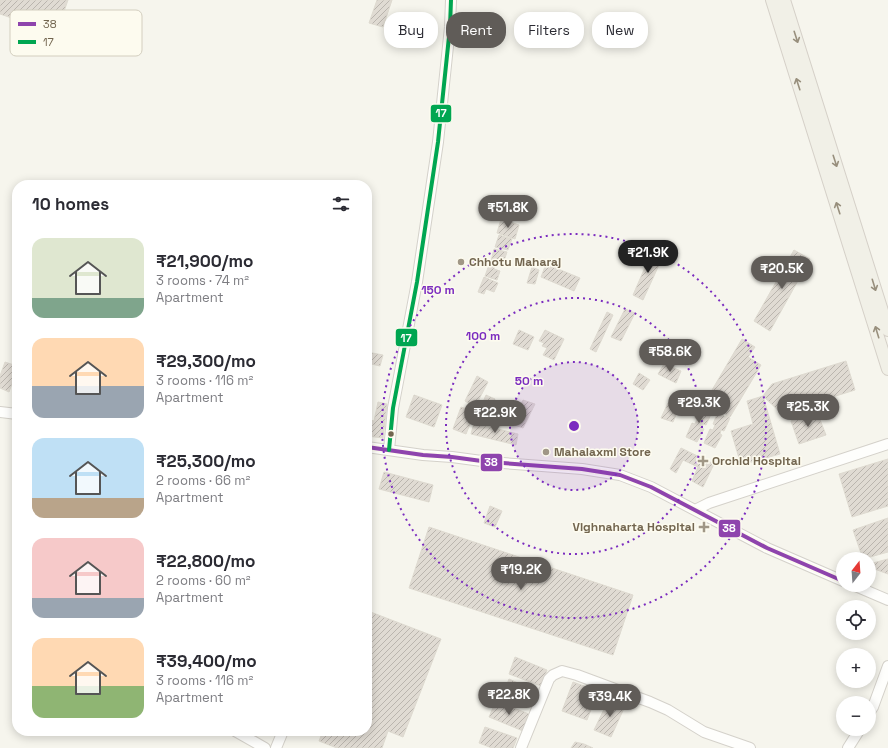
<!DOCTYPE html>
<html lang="en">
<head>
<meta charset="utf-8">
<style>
  :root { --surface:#fff; --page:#f2f2f3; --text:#2b2b33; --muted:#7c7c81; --accent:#605c58 }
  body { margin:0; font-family:"Space Grotesk",sans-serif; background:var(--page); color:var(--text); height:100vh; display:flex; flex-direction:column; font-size:15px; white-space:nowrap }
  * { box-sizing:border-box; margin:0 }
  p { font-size:13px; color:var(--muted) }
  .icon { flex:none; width:22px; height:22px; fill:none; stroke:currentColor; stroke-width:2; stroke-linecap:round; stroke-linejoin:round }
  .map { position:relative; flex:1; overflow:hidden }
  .sheet { position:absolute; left:12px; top:180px; width:360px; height:556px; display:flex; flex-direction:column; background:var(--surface); border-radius:16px; box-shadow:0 2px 10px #0003 }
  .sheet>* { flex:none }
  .guide { position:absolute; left:384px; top:12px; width:380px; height:36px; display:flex; gap:8px }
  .needle { width:26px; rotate:17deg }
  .controls { position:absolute; left:836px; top:552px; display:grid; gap:8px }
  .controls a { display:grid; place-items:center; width:40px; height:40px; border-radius:50%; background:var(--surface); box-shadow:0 2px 10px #0003; font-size:20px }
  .price { position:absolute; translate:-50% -34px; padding:0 9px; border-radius:14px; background:var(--accent); color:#fff; font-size:13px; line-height:26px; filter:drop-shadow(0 1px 2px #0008) }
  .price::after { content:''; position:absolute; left:50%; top:24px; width:12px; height:9px; margin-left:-6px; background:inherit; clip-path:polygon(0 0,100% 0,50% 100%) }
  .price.selected { background:#222; color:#fff }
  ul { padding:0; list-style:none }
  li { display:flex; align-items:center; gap:12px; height:100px; padding:0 20px }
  li span { display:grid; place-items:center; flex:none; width:112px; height:80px; border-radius:12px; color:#555 }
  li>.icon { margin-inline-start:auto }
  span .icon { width:48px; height:48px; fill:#fffc; stroke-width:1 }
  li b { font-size:17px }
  h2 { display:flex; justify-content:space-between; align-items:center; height:48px; padding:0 20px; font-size:17px }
  .pill { padding:0 14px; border-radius:16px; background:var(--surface); box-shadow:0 2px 10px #0003; font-size:14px; line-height:36px }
  .pill.selected { background:var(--accent); color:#fff }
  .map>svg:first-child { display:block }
  .building { fill:url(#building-hatch); stroke:#dedad0 }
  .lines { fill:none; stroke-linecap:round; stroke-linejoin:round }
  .minor-casing { stroke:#d4d1ca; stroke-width:12 }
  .major-casing { stroke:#d5d0c8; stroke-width:14 }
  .minor { stroke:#fefefc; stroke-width:10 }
  .major { stroke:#f1f0e7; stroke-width:12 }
  .bus-1-casing { stroke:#fdfbef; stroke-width:7 }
  .bus-2-casing { stroke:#fdfbef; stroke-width:7 }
  .bus-1 { stroke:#8e44ad; stroke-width:4 }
  .bus-2 { stroke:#00a651; stroke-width:4 }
  .oneway { stroke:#988f7d }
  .ring { fill:none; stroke:#7b2cbf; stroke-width:2; stroke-dasharray:2 4 }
  .poi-dot { fill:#a09786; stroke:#fdfbef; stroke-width:1.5 }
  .bus-dot { fill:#72654f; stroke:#fdfbef; stroke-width:1.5 }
  .labels { text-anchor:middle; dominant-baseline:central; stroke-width:3; stroke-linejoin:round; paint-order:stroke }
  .poi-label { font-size:12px; font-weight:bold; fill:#72654f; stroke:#fdfbef; text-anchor:start }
  .key { fill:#fdfbef; stroke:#d3cebf; stroke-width:1 }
  .key-label { font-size:11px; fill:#72654f }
  .centre { fill:#7b2cbf; stroke:#fdfbef; stroke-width:2 }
  .ring-label { font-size:12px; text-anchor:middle; font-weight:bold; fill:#7b2cbf; stroke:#fdfbef; stroke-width:3; stroke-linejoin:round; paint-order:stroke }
  .line-badge { stroke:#fdfbef; stroke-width:1.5 }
  .badge-label { font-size:11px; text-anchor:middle; font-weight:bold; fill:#fff }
</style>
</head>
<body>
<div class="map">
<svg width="888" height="748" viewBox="0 0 888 748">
  <defs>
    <pattern id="building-hatch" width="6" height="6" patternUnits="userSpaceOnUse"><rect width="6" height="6" fill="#e0dbd3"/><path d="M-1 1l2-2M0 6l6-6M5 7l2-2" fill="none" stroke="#bab5ae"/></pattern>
  </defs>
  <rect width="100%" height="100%" fill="#f6f5ed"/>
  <path class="building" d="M0 0H68L56 34 48 31 41 49 19 42 26 23 0 14Z
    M377 0H392L383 27 369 23Z
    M501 219 519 225 515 239 497 233Z
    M499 235 512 239 508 250 495 247Z
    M494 249 507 252 503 264 491 261Z
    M653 249 664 254 643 300 633 295Z
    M794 250 810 259 770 331 754 321Z
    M546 264 580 278 574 291 541 277Z
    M489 265 495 266 494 269 500 271 497 280 485 276Z
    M532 267 539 270 535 284 527 283Z
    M484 277 498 283 494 292 486 289 484 294 478 292Z
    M625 309 635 313 621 341 611 337Z
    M607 312 613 315 596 352 590 349Z
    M519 330 534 337 528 350 513 344Z
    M545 330 564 339 554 360 543 355 547 348 542 346 544 343 539 341Z
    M742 339 755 347 748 357 761 365 730 417 705 402Z
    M367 352 383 355 380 366 367 363Z
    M846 361 855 390 781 413 763 396 772 384Z
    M5 362 17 366V370L9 392 0 388V376Z
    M664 364 681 371 676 383 658 374Z
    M639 373 650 380 643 390 633 384Z
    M477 376 488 382 475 407 465 401Z
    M414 395 442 405 434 427 406 417Z
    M486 395 495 399 487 420 477 416Z
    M763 396 780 454 741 465 731 431 753 424 747 401Z
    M523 400 535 404 523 428 512 424Z
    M378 402 387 404 383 438 367 436V419L374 421Z
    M668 403 679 408 673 422 661 418Z
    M700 406 704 407V409L708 410V409L712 412 706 425 703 424 702 428 704 429 697 442 686 437 692 423 695 424 697 419 695 418Z
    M461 407 475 412 466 434 453 429Z
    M718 412 722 413V415L726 417V415L730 418 724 431 721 430 720 434 722 435 715 448 704 443 710 429 713 430 715 425 713 424Z
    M817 412 826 435 799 444 791 421Z
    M474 423 518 434 516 445 471 434Z
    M681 448 714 464 703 487 692 481 698 467 683 460 676 473 670 469Z
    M888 459V506L852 517 839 474Z
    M384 472 433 485 429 502 379 489Z
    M490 506 502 511 495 527 484 523Z
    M888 518V552L863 559 853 530Z
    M429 527 633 595 613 655 409 588Z
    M888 559V574L869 567V564Z
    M368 611 441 639 403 737 388 731 382 748H337L319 741 323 731H367V614Z
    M515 657 547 670 541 686 509 674Z
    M509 679 538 692 531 707 503 694Z
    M573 682 598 691 587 720 562 711Z
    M609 699 625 706 611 737 594 730Z
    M496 701 529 714 523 731 489 717Z
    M485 727 517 738 513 748H492L479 743Z
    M575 742 584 744 593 748H571Z"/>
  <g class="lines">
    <defs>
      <path id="minor" d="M0 412 17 414
        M367 447 423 455 452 457 489 462 582 469 620 475 651 487 767 548 843 581
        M389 450 393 408 417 282 438 142 450 27 451 0
        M695 510 709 503 888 444
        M853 585 888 600
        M869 713 873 707 888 666
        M235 731 265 748
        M276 748 283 731
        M521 748 549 679 553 675 562 671 577 675 650 702 668 710 704 732 750 748
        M848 748 860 729"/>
      <path id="major" d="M772 0 888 369
        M784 0 888 330"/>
    </defs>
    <use href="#minor" class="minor-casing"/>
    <use href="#major" class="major-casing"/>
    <use href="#minor" class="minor"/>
    <use href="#major" class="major"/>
    <defs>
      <path id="bus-1" d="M367 447 423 455 452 457 489 462 582 469 620 475 651 487 767 548 843 581"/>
      <path id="bus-2" d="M389 450 393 408 417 282 438 142 450 27 451 0"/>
    </defs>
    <use href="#bus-1" class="bus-1-casing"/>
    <use href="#bus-2" class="bus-2-casing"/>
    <use href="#bus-1" class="bus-1"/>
    <use href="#bus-2" class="bus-2"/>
  </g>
  <defs><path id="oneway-shaft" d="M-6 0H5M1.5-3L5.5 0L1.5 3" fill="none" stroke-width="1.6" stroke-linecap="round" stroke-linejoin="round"/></defs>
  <g class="oneway">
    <use href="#oneway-shaft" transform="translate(796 37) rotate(72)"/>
    <use href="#oneway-shaft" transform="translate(798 84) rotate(-108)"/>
    <use href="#oneway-shaft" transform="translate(835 161) rotate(72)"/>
    <use href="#oneway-shaft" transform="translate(838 208) rotate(-108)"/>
    <use href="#oneway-shaft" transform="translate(874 285) rotate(73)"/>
    <use href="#oneway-shaft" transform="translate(877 332) rotate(-107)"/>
  </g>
  <circle cx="574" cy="426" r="64" fill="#7b2cbf" fill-opacity=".12"/>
  <g class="ring">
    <circle cx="574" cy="426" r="64"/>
    <circle cx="574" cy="426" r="128"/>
    <circle cx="574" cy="426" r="192"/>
  </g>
  <g class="poi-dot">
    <circle cx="461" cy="262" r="4"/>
    <circle cx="546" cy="452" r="4"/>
    <path d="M701 455h4v4h4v4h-4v4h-4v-4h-4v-4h4z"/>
    <path d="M702 521h4v4h4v4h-4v4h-4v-4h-4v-4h4z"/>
  </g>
  <circle class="bus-dot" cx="391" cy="434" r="3.5"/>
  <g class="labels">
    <g class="poi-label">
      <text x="469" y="262">Chhotu Maharaj</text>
      <text x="554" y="452">Mahalaxmi Store</text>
      <text x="712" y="461">Orchid Hospital</text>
      <text x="695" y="527" text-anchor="end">Vighnaharta Hospital</text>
    </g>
  </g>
  <rect x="10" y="10" width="132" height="46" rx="6" class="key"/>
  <rect x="18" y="22" width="18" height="4" fill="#8e44ad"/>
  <rect x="18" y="40" width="18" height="4" fill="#00a651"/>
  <g class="key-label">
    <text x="43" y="28">38</text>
    <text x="43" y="46">17</text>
  </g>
  <circle cx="574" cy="426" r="6" class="centre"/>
  <g class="ring-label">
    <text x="438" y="294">150 m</text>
    <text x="483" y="340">100 m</text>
    <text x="529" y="385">50 m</text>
  </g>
  <g class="line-badge">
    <rect x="430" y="104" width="22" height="19" rx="4" fill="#00a651"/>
    <rect x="395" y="328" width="23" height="19" rx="4" fill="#00a651"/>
    <rect x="480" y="453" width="23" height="19" rx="4" fill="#8e44ad"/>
    <rect x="718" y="519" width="23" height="19" rx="4" fill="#8e44ad"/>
  </g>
  <g class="badge-label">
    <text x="441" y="117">17</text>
    <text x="406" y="342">17</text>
    <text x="491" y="466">38</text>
    <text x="729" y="532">38</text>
  </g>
</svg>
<div class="controls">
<a><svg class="needle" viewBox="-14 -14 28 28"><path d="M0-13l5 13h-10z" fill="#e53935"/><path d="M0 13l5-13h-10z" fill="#7c7c81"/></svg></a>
<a><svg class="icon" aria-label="locate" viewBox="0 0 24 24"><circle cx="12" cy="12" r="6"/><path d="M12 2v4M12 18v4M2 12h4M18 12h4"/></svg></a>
<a>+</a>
<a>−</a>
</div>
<b class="price" style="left:508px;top:229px">₹51.8K</b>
<b class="price selected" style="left:648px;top:274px">₹21.9K</b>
<b class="price" style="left:782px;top:290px">₹20.5K</b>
<b class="price" style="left:670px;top:373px">₹58.6K</b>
<b class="price" style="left:699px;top:424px">₹29.3K</b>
<b class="price" style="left:808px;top:428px">₹25.3K</b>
<b class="price" style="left:495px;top:434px">₹22.9K</b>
<b class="price" style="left:521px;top:591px">₹19.2K</b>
<b class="price" style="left:509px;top:716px">₹22.8K</b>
<b class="price" style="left:610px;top:718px">₹39.4K</b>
<div class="guide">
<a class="pill">Buy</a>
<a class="pill selected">Rent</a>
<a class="pill">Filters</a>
<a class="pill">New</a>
</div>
<section class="sheet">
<h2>10 homes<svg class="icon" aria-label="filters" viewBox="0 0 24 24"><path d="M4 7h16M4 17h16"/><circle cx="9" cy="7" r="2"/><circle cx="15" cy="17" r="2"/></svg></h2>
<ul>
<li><span style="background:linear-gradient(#dfe7d0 75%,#7fa58c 0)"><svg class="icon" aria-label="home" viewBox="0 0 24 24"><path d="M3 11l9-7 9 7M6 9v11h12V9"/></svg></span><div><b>₹21,900/mo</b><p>3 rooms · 74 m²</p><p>Apartment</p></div></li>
<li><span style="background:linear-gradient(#ffd9b3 60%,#9aa5b1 0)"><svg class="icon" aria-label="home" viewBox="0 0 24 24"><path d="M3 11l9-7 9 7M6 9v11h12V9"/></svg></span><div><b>₹29,300/mo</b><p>3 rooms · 116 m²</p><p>Apartment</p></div></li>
<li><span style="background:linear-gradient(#bfe0f5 75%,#b9a48a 0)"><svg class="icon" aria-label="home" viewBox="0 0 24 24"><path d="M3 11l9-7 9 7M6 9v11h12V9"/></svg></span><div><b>₹25,300/mo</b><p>2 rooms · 66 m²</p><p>Apartment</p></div></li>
<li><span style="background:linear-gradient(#f6c9c9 75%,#9aa5b1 0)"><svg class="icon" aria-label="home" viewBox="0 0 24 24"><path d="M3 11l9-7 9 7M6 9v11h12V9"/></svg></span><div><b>₹22,800/mo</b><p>2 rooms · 60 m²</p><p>Apartment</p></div></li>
<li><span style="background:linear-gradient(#ffd9b3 60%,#8fb573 0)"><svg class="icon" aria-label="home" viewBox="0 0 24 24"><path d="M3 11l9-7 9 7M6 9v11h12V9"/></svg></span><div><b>₹39,400/mo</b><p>3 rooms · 116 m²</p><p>Apartment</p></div></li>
</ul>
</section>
</div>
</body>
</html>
